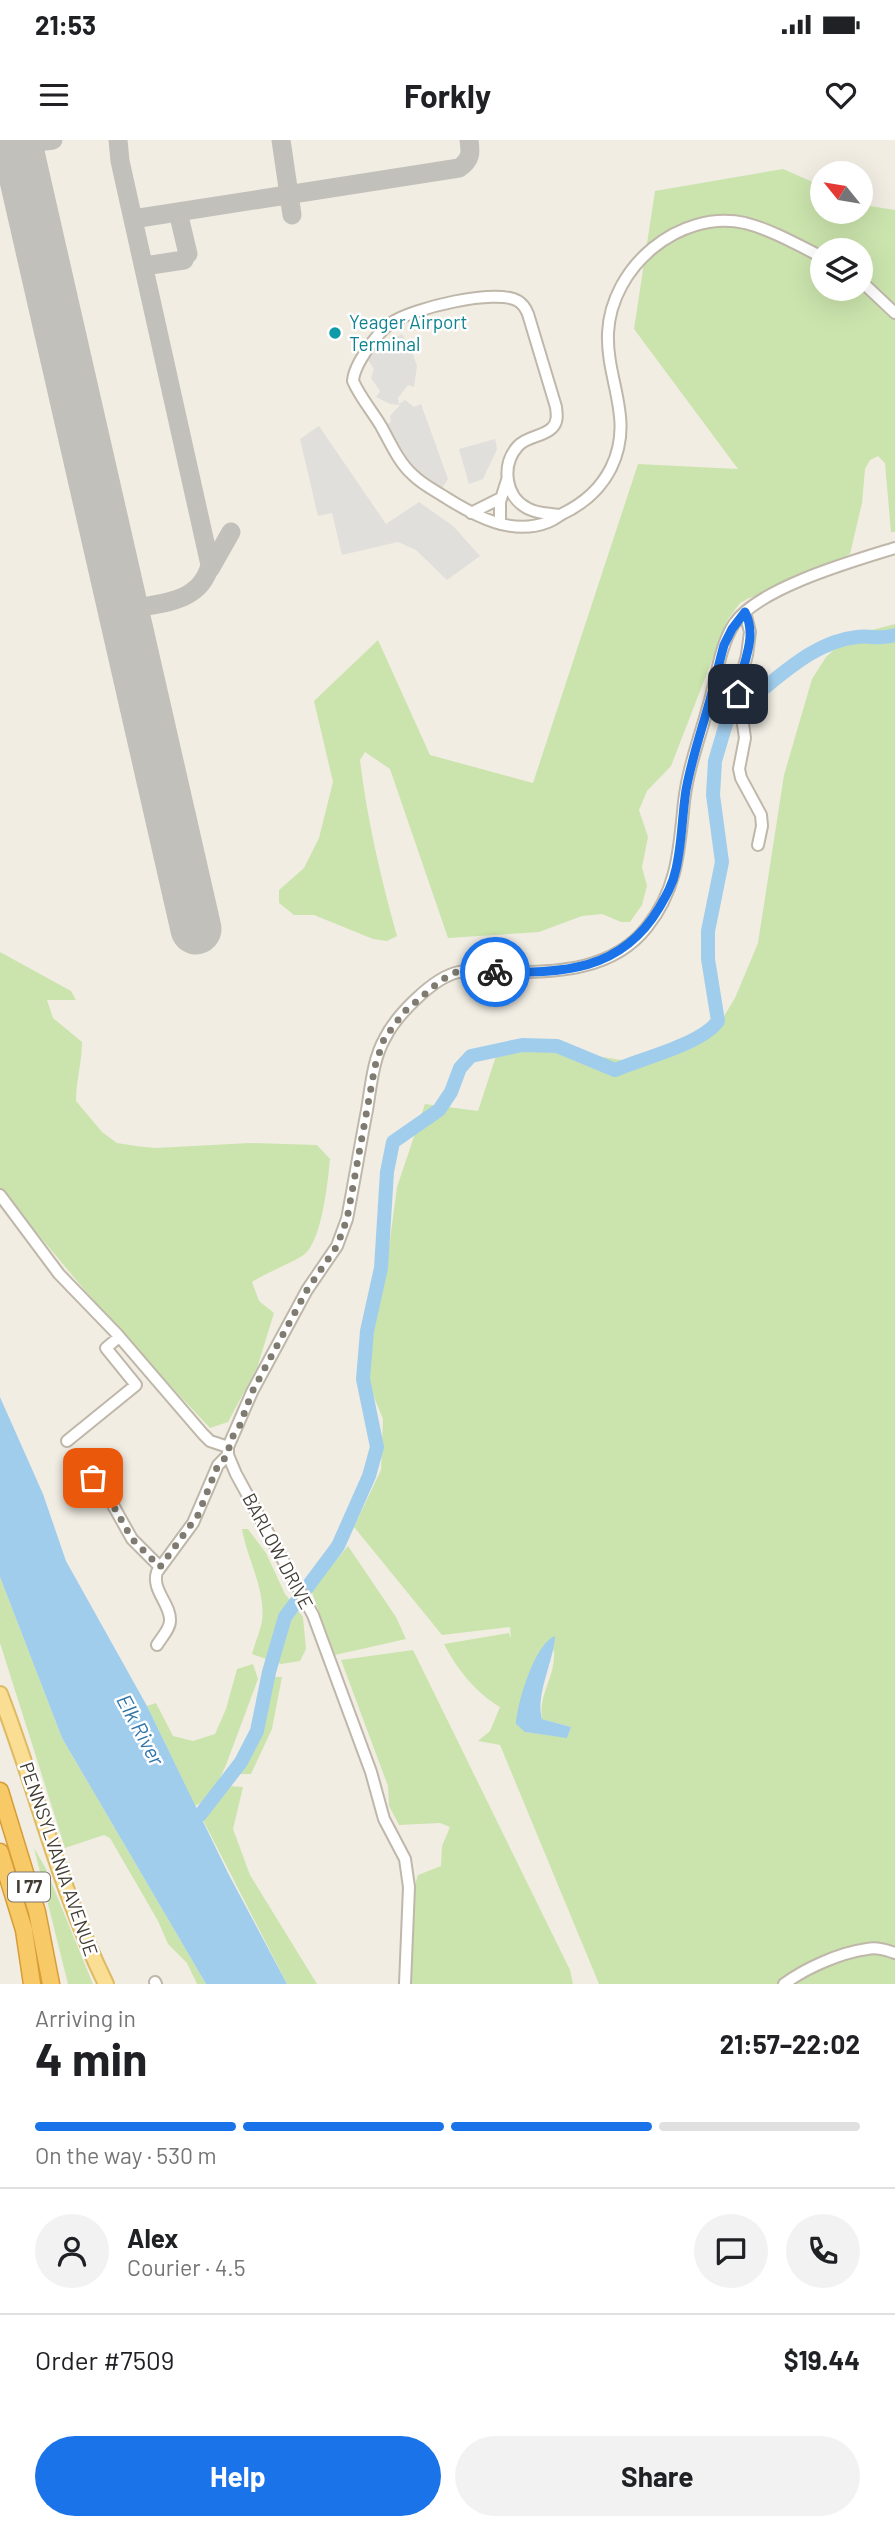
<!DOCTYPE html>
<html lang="en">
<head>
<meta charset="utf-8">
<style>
	:root { --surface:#fff; --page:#f2f2f2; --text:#202124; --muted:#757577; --line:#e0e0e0; --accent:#1a73e8 }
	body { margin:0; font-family:Barlow,sans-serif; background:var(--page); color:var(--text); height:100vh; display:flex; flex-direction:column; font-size:26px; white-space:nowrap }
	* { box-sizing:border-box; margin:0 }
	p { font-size:23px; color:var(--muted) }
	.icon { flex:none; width:38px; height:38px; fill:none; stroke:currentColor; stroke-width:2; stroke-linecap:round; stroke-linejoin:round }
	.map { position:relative; height:1844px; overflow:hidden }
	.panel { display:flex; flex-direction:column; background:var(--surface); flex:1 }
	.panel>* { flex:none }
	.needle { width:46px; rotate:300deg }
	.controls { position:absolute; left:810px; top:21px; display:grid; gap:14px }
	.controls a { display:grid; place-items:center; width:63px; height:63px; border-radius:50%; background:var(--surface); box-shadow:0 7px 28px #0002; font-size:35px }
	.pin { position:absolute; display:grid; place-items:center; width:60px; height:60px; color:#fff; margin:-30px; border-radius:14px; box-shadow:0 4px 10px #0006 }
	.courier { position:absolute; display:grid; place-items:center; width:70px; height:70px; margin:-35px; border:5px solid #1a73e8; border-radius:50%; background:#fff; color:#222; box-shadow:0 2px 9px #0007 }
	.overview em { font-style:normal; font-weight:700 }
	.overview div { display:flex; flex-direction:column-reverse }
	.overview { display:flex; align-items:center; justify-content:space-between; height:119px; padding:0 35px }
	h1 { font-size:46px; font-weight:700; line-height:52px }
	.bar { display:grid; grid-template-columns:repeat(4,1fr); gap:10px 7px; align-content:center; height:84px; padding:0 35px }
	.bar i { height:9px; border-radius:5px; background:var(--line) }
	.bar .active { background:var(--accent) }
	.bar p { grid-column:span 4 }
	.line { display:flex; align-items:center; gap:18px; padding:0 35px; border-top:2px solid var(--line) }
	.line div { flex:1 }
	.round { display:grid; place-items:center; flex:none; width:74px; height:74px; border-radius:37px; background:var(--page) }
	.action { display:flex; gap:14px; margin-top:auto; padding:14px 35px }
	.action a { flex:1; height:80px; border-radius:42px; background:var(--accent); color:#fff; font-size:28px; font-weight:700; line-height:80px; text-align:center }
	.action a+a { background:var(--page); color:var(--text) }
	.status { display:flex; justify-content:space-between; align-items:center; height:49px; padding:0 35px; background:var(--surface); direction:ltr }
	.status svg { height:19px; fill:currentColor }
	header { display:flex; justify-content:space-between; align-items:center; height:91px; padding:0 35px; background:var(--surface); font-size:32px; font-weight:700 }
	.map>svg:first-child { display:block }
</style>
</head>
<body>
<div class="status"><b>21:53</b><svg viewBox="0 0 49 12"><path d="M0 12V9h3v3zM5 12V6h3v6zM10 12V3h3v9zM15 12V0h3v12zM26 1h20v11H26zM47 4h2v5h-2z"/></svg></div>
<header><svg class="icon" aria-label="menu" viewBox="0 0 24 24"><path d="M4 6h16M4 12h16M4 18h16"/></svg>Forkly<svg class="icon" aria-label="heart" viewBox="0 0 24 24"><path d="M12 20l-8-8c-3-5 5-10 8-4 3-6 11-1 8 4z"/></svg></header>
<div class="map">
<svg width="895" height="1844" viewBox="0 0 895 1844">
	<rect width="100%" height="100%" fill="#f1ede3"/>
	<!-- green -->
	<path fill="#cbe4ad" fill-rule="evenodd" d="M 783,29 L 822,46 L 822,72 L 861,72 L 861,62 L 870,66 L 895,70 L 895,392 L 891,392 L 885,323 L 878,316 L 870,320 L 865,329 L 862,363 L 850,414 L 793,445 L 749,458 L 740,463 L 728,479 L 671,626 L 647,651 L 639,670 L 648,697 L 642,727 L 647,746 L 642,765 L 630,782 L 621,782 L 602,774 L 582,776 L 539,792 L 448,798 L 390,629 L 365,612 L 360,620 C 367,679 381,739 397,796 L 387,801 L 373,799 L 314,775 L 294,775 L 279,763 L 279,750 L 304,728 L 319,698 L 333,642 L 314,561 L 378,500 L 430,615 L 533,643 L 638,324 L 738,329 L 634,189 L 655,51 ZM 822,110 L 861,110 L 861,149 L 822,149 Z
		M 895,484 L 895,1844 L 599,1844 L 500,1605 L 478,1601 L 490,1591 L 500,1567 C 477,1554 456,1528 444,1504 L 509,1493 L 511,1499 L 510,1487 L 442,1495 L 354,1387 L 381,1330 L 383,1279 L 369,1245 L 368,1204 L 387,1122 L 397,1047 L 425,964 L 478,971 L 497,913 L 543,902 L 579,913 L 639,923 L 673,911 L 718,886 L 735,858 L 758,803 L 784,635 L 812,539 L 826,517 L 849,496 ZM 544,1505 L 554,1511 C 556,1536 538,1554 542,1579 L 571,1587 L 567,1597 L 525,1592 L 525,1545 Z
		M 0,812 L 71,851 L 76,860 L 47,860 L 53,878 L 82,902 C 82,923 76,940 76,961 L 102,992 L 117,1003 L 136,1006 L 155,1008 L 250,1003 L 317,1005 L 330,1019 C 328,1041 322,1099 305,1114 C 296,1121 264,1134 252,1142 L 259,1161 L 274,1173 L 257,1228 L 228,1282 L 210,1288 L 118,1190 L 11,1062 L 0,1053 Z
		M 242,1389 L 248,1389 L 266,1413 L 285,1454 L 303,1477 L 306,1509 L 300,1521 L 281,1524 L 252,1514 C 255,1503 260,1492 262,1481 C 266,1450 247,1419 242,1389 Z
		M 348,1406 L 396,1477 L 406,1499 L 335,1515 L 311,1450 Z
		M 0,1437 L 62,1598 L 206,1844 L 197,1844 L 187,1823 L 168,1804 L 158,1781 L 110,1698 L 104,1695 L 65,1708 L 0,1503 Z
		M 413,1510 L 570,1830 L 573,1844 L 410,1844 L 414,1748 L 418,1735 L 441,1726 L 442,1706 L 450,1687 L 440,1683 L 399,1685 L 389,1666 L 388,1646 L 341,1520 Z
		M 253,1524 L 258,1539 L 226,1625 L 211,1657 L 195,1666 L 147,1566 L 156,1563 L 173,1596 L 193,1601 L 215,1594 L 226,1569 L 237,1529 Z
		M 270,1537 L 282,1537 L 272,1589 L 251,1634 L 235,1634 L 256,1602 L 265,1574 Z
		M 228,1646 L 243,1647 L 233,1689 L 250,1735 L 317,1844 L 287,1844 L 202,1678 Z
		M 34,1708 L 45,1727 L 93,1844 L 68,1844 Z"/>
	<!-- parking -->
	<path fill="#e1dfdc" d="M 402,194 L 412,212 L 417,226 L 414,247 L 408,245 L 398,258 L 399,264 L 405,260 L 414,267 L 421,264 L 448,339 L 442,348 L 411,325 L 387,284 L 391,282 L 390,276 L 400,265 L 390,264 L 376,257 L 380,251 L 371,238 L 374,229 L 368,220 L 384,203 Z
		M 319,286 L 386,384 L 419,362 L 453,386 L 480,416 L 447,440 L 416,410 L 398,402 L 342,415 L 332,373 L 318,376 L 300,299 Z
		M 495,299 L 497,309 L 483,339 L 469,344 L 459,309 Z"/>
	<!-- water -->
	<path fill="#a1cded" d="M 0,1257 L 43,1354 L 66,1421 L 147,1566 L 228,1733 L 287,1844 L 206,1844 L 62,1598 L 0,1437 Z
		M 555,1496 C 554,1521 535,1555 542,1579 L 571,1587 L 567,1598 L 525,1592 L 516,1584 C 517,1563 535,1503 555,1496 Z"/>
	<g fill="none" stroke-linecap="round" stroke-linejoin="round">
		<!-- river -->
		<path stroke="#a1cded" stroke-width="14" d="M 200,1675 L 241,1622 L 257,1591 L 269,1532 L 285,1477 L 338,1406 L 369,1336 L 377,1307 L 363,1239 L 367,1191 L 381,1128 L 387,1032 L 393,1002 L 439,970 L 451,952 L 460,928 L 471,916 L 522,905 L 557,906 L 615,930 C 643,918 702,904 718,881 L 708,819 L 708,791 L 722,722 L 713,655 L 715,621 L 728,577 C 735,566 748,561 758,553 C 787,530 818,501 857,497 C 870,495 882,500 895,495"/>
		<!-- taxiway -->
		<path stroke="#c2c0bb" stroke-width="19" d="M 118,0 L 120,21 L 210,425 C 200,465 157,463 123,470
			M 281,0 L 292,75
			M 0,7 L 53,0
			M 178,72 L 188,114
			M 133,79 L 459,28 C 471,20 471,13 469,0
			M 144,126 L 184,120
			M 210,429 L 231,392"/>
		<!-- runway -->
		<path stroke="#c2c0bb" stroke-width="51" d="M 16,0 L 196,789"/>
		<defs>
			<path id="minor" d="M 861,141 L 895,173
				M 471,373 L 501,358
				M 559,375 C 548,373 537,374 527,368 C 505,356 501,325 518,306 C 527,296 543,297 552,288 C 558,282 557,275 556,267 L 528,174 C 526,169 523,164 518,161 C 496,148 413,168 391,183 C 378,192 354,224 353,241 C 360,257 372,271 381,286 C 390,302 399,323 413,335 C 423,345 436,351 448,359 C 477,377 513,396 548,382 C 553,380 557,377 562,374 C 583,364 600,350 611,328 C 635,279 606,241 608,193 C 611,127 679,69 745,83 C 772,90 798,105 822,117
				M 500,384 L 500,362 L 507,340
				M 745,472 L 750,492 L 747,515 L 738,549 L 745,598 L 739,629 L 741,638 L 761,675 L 762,686 L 758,705
				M 0,1055 L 59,1134 L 117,1194 L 203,1294 L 210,1301 L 228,1307
				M 67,1301 L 136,1245 L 106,1208 L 119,1197
				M 93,1338 L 109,1358 L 132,1399 L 160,1427
				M 157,1505 C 161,1498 170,1489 170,1481 C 171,1464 151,1450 157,1432 L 193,1383 L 218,1325 L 228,1315
				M 155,1842 L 156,1844
				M 405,1844 L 409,1747 L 405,1719 L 384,1679 L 371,1632 L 313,1475 L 236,1334 L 228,1315 L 228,1307 L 252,1252 L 307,1150 L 337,1106 L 347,1079 C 354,1043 360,1006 367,970 C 371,946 373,919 385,898 C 396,876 433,837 459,832 C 474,829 491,832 506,832 C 556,833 614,830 647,787 C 678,748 679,710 684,662 C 688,627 701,594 710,560 C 717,535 720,506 734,484 C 758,448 853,421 895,408
				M 784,1844 C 806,1828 839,1813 867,1809 C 877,1807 886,1810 895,1813"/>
			<path id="major" d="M 0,1554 C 37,1650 60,1751 106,1844"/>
			<path id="highway" d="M 0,1651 L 37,1772 L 51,1844
				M 0,1712 L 24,1790 L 32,1844"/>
		</defs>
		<!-- minor casing -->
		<use href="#minor" stroke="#bfb7a9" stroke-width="14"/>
		<!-- major casing -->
		<use href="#major" stroke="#deba64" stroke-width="18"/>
		<!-- highway casing -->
		<use href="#highway" stroke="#d79d38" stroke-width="19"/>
		<!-- minor -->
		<use href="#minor" stroke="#fff" stroke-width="10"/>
		<!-- major -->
		<use href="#major" stroke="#fade93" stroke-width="14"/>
		<!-- highway -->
		<use href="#highway" stroke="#f8c967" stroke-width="16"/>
	</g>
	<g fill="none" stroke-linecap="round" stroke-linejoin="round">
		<!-- done -->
		<path stroke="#7f7b71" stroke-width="7" stroke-dasharray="0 12.6" d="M 93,1338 L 109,1358 L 132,1399 L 160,1427 L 198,1375 L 218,1325 L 228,1315 L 230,1301 L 240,1285 L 252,1252 L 307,1150 L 337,1106 L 347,1079 L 375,926 L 384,899 L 404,872 L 440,841 L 456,832 L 495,832"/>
		<!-- route -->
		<path stroke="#1a73e8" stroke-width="9" d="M 495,832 C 562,833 621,832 659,768 C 666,756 673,744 676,729 C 682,703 682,676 686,650 C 691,622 700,595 708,567 C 714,547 718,526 724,505 L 732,489 L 745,472 C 759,499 740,526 738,554"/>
	</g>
	<!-- markers -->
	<circle fill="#0f9aa8" stroke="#fff" stroke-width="2.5" cx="335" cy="193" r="7"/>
	<g text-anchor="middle" stroke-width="5" stroke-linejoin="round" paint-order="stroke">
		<!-- shield labels -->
		<rect fill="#fff" stroke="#7b7771" stroke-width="2" x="8" y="1732.5" width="42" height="29" rx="5"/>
		<g font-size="18" font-weight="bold" fill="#423d34">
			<text x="29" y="1753">I 77</text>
		</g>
		<!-- culture labels -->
		<g font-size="19" fill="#0d838f" stroke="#fff" text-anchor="start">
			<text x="349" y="189">Yeager Airport<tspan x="349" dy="22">Terminal</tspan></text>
		</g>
		<!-- street labels -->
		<g font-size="19" fill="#423d34" stroke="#fff">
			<text transform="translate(278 1411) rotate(62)" y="7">BARLOW DRIVE</text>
			<text transform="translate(59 1719) rotate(71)" y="7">PENNSYLVANIA AVENUE</text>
		</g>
		<!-- water labels -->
		<g font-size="21" font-style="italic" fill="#3276a9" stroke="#fff">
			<text transform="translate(140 1590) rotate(62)" y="7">Elk River</text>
		</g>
	</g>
</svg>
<div class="controls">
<a><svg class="needle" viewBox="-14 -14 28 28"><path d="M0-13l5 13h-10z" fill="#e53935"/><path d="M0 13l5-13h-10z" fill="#757577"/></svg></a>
<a><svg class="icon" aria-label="layers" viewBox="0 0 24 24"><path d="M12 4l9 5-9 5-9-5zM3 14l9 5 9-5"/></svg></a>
</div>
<div class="pin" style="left:93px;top:1338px;background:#ea580c"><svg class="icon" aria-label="bag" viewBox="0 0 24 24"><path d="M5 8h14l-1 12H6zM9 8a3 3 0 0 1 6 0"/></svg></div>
<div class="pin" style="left:738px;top:554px;background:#1f2937"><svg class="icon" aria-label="home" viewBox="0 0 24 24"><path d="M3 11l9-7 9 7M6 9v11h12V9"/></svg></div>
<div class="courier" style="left:495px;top:832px"><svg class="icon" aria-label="bike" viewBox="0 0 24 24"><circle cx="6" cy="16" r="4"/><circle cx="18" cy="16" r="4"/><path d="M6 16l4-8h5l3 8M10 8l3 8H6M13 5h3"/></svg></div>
</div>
<section class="panel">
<div class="overview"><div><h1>4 min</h1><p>Arriving in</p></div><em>21:57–22:02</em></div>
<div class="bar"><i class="active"></i><i class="active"></i><i class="active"></i><i></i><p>On the way · 530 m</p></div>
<div class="line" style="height:126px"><a class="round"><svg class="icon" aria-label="person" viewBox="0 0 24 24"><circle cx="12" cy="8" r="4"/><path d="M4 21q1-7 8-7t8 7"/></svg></a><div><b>Alex</b><p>Courier · 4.5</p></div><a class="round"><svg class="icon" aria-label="chat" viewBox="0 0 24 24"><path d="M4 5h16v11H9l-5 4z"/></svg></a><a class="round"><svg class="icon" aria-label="phone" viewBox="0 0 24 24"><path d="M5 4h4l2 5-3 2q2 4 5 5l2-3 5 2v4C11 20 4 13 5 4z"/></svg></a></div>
<div class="line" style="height:91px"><div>Order #7509</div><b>$19.44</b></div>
<div class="action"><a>Help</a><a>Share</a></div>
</section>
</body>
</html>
